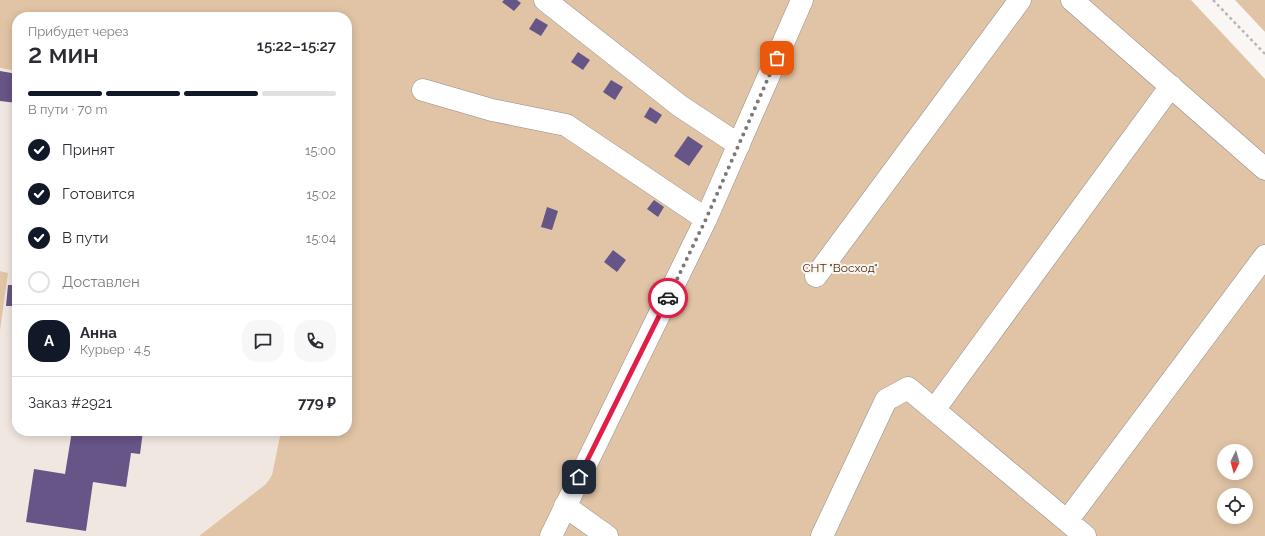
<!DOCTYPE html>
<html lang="ru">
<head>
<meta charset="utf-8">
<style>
	:root { --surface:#fff; --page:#f7f7f7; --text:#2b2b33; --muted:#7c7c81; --line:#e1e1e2; --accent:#111827 }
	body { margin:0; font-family:Raleway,sans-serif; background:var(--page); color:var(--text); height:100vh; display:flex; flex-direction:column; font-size:15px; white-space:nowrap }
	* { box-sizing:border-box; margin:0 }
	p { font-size:13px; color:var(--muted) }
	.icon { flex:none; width:22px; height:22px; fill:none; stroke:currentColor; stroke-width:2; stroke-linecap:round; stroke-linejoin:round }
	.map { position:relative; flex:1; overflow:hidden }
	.panel { position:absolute; left:12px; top:12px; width:340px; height:424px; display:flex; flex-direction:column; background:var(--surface); border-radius:16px; box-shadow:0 2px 10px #0003 }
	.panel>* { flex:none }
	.needle { width:26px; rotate:185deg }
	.controls { position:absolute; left:1217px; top:444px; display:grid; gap:8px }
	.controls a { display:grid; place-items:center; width:36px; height:36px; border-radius:50%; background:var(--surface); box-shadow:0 2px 10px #0003; font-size:20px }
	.pin { position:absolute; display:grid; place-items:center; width:34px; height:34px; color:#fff; margin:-17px; border-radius:8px; box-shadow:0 2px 6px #0006 }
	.courier { position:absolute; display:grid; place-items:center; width:40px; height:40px; margin:-20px; border:3px solid #e11d48; border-radius:50%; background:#fff; color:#222; box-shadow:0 1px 5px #0007 }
	.headline em { font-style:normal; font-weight:600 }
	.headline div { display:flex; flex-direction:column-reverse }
	.headline { display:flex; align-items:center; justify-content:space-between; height:68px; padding:0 16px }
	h1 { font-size:26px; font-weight:600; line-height:30px }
	.bar { display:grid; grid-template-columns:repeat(4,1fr); gap:6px 4px; align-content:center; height:48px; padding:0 16px }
	.bar i { height:5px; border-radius:3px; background:var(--line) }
	.bar .current { background:var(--accent) }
	.bar p { grid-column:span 4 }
	.line { display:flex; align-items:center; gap:10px; padding:0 16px; border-top:1px solid var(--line) }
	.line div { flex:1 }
	.round { display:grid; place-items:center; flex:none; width:42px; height:42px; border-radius:16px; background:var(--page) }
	ol { padding:0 16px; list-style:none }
	li { display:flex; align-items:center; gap:12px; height:44px }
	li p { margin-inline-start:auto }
	li .icon { padding:4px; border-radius:50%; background:var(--accent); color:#fff; stroke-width:4 }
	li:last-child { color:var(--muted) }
	li i { width:22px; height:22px; border:2px solid var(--line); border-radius:50% }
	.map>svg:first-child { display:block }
</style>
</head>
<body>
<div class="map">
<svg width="1265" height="536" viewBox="0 0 1265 536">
	<rect width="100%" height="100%" fill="#f9f6f4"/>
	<!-- built -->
	<path fill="#f0e8e0" d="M 0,68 L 17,71 L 17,431 L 281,431 L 272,475 L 266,484 L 199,536 L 0,536 L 0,331 L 8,273 L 0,271 Z"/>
	<!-- green -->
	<path fill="#e1c4a5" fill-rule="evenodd" d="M 0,0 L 1191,0 L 1265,79 L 1265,536 L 199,536 L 266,484 L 272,475 L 281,431 L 347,431 L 347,17 L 17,17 L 17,71 L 0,68 ZM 1224,451 L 1246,451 L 1246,473 L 1224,473 ZM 1224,495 L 1246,495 L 1246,517 L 1224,517 Z
		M 1235,0 L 1265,0 L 1265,32 Z
		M 0,271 L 8,273 L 0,331 Z"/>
	<!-- building -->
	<path fill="#665587" d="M 504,0 L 517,0 L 521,3 L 514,11 L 502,2 Z
		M 536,18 L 548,25 L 541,36 L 529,29 Z
		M 578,52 L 590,60 L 583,70 L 571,62 Z
		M 0,71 L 17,74 L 17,103 L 0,101 Z
		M 611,80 L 623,87 L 615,100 L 603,92 Z
		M 650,107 L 662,115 L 656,124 L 644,117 Z
		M 688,136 L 703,146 L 689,166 L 674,156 Z
		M 654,200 L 664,207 L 658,217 L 647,209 Z
		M 547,207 L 558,211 L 552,230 L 541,227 Z
		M 613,250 L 626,260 L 617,272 L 604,262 Z
		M 8,285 L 17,285 L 17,306 L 6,306 Z
		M 72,431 L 143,431 L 140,454 L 131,453 L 126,487 L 93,482 L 86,531 L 26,522 L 34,469 L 65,474 Z
		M 145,431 L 166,431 L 165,435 Z"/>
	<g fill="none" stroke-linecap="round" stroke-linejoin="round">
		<defs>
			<path id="minor" d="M 545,0 L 680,106 L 739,145
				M 1072,0 L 1265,169
				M 423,90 L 492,110 L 566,125 L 706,219
				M 816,276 L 1020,0
				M 934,410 L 1171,86
				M 565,506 L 607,536
				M 1067,521 L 1265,256
				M 551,536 L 706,219 L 802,0
				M 822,536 L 886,400 L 908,388 L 1085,536"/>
		</defs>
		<!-- minor casing -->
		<use href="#minor" stroke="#8f8c8a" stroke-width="23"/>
		<!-- path -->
		<path stroke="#b9b6b5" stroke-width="2.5" stroke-dasharray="3 3" stroke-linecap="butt" d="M 1213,0 L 1265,54"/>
		<!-- minor -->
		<use href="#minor" stroke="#fff" stroke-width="22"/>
	</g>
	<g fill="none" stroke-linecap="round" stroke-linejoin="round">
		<!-- done -->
		<path stroke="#7a7977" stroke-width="4" stroke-dasharray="0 7.2" d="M 668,298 L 706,219 L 777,58"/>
		<!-- route -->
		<path stroke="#e11d48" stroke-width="5" d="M 579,477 L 668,298"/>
	</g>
	<g text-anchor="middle" stroke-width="4" stroke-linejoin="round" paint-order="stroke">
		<!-- park labels -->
		<g font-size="12" fill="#4d3008" stroke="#f9f6f4">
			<text x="840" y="272">СНТ "Восход"</text>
		</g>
	</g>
</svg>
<div class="controls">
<a><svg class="needle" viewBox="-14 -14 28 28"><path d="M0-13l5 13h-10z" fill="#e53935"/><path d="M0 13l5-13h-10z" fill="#7c7c81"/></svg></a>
<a><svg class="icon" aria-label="locate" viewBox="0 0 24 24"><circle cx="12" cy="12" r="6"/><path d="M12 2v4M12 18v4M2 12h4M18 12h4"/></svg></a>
</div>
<div class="pin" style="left:777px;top:58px;background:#ea580c"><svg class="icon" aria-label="bag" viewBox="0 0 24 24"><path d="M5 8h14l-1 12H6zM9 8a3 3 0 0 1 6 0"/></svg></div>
<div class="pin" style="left:579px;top:477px;background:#1f2937"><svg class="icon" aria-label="home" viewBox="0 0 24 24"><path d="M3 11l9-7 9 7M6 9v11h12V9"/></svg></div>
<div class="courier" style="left:668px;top:298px"><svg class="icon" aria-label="car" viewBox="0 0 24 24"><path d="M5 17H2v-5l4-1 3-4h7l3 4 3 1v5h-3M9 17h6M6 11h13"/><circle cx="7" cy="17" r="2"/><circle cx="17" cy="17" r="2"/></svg></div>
<section class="panel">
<div class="headline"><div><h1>2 мин</h1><p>Прибудет через</p></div><em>15:22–15:27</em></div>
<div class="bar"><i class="current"></i><i class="current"></i><i class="current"></i><i></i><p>В пути · 70 m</p></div>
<ol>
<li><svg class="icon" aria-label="check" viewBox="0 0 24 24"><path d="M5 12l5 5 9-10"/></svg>Принят<p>15:00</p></li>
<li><svg class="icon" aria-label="check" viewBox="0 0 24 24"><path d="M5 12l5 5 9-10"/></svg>Готовится<p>15:02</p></li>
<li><svg class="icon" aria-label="check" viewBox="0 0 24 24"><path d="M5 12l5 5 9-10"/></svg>В пути<p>15:04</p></li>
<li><i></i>Доставлен</li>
</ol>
<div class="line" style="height:72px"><b class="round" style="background:var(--accent);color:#fff">А</b><div><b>Анна</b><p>Курьер · 4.5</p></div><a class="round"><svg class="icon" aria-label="chat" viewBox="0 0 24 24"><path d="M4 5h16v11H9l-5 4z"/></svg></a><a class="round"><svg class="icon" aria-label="phone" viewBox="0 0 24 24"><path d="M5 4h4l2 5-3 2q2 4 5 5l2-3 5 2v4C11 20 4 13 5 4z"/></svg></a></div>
<div class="line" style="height:52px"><div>Заказ #2921</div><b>779 ₽</b></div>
</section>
</div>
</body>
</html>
